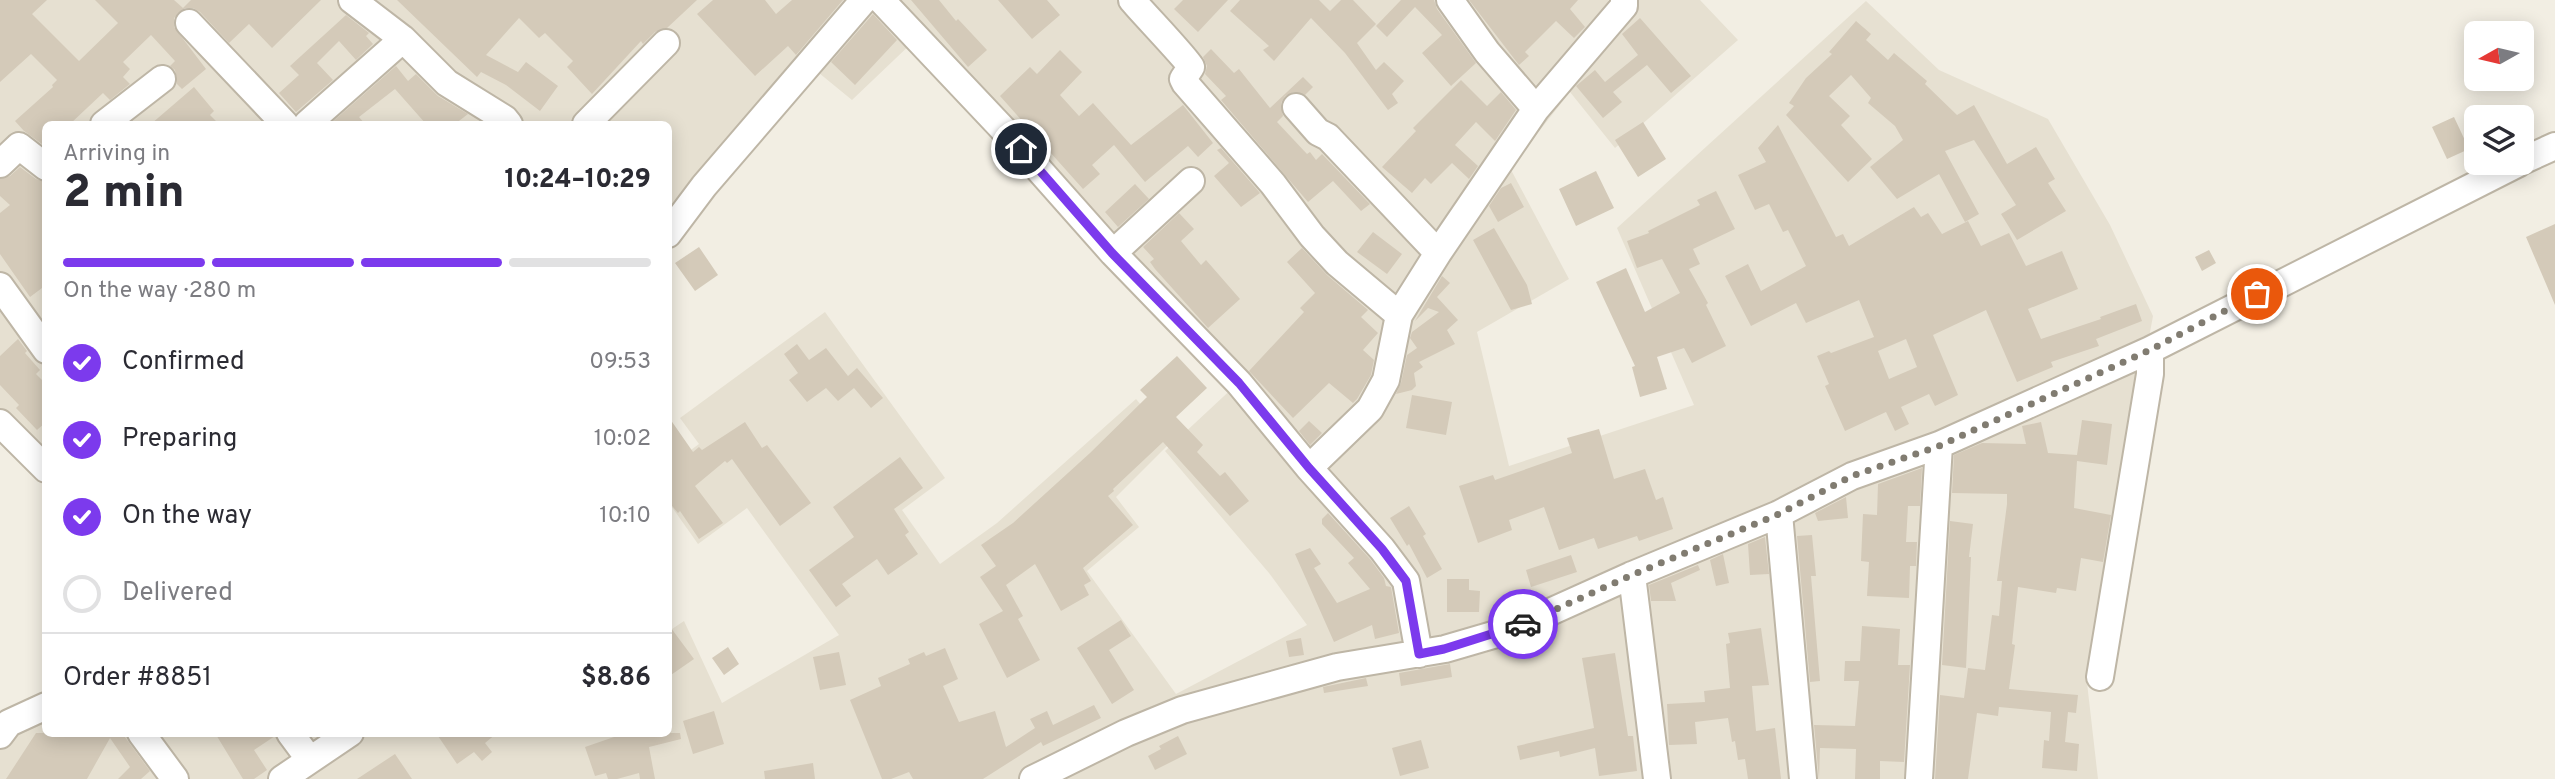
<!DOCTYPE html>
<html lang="en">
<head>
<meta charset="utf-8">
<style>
	:root { --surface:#fff; --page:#f7f7f7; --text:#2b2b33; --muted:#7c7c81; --line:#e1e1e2; --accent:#7c3aed }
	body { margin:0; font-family:Overpass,sans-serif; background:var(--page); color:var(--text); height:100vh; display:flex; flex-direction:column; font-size:26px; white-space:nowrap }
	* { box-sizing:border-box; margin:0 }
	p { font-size:23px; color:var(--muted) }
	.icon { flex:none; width:38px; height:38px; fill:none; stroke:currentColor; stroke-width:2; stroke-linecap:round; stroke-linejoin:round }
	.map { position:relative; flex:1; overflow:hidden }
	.drawer { position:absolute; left:42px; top:121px; width:630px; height:616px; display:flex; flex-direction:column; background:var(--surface); border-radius:10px; box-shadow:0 4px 18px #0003 }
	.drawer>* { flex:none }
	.needle { width:46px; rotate:262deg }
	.tools { position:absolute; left:2464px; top:21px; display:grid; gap:14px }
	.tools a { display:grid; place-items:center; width:70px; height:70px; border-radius:10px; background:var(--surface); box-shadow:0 4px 18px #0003; font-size:35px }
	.pin { position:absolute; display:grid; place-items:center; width:60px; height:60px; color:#fff; margin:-30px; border:4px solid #fff; border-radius:50%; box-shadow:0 2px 7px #0007 }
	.courier { position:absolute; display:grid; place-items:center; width:70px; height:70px; margin:-35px; border:5px solid #7c3aed; border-radius:50%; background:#fff; color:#222; box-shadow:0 2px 9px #0007 }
	.headline em { font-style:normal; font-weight:800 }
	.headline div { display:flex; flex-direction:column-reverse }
	.headline { display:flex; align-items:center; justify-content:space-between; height:119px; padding:0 21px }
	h1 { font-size:46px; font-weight:800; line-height:52px }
	.bar { display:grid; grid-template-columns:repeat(4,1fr); gap:10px 7px; align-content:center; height:84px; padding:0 21px }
	.bar i { height:9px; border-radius:5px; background:var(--line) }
	.bar .on { background:var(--accent) }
	.bar p { grid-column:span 4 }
	.line { display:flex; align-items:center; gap:18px; padding:0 21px; border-top:2px solid var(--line) }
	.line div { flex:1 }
	ol { padding:0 21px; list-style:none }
	li { display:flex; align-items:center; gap:21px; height:77px }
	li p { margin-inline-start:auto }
	li .icon { padding:7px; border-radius:50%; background:var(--accent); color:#fff; stroke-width:4 }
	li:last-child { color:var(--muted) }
	li i { width:38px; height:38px; border:4px solid var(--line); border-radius:50% }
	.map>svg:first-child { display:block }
</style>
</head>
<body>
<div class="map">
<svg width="2555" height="779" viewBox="0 0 2555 779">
	<rect width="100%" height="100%" fill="#f2eee3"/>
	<!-- residential -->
	<path fill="#e6e0d1" d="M 0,0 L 1700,0 L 1738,40 L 1615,148 L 1570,92 L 1510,168 L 1569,279 L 1477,332 L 1509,466 L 1694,405 L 1617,228 L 1866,1 L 1939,70 L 2048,119 L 2110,225 L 2153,316 L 2086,674 L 2098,779 L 0,779 L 0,735 L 45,706 L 46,733 L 668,733 L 669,631 L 684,621 L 722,703 L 839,635 L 747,508 L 698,544 L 669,503 L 669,466 L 699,444 L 680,418 L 825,312 L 945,478 L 902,510 L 940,564 L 997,523 L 1136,399 L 1172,441 L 1116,497 L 1139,527 L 1087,571 L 1176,694 L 1307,625 L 1269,573 L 1165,451 L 1238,383 L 916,39 L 852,100 L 808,64 L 669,234 L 668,124 L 46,124 L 45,469 L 0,423 Z"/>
	<!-- building -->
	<path fill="#d4cab9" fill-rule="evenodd" d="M 0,0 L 47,0 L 32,14 L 79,61 L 118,23 L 95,0 L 174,0 L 183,8 L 191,0 L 321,0 L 272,48 L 249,24 L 229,43 L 200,12 L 193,8 L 185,8 L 174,18 L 174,27 L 206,69 L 182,89 L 177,84 L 175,70 L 170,66 L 175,61 L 151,35 L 123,62 L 130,69 L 123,77 L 130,84 L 110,100 L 103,93 L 70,124 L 46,124 L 46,147 L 24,131 L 15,121 L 53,87 L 52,85 L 57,80 L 31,54 L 0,82 Z
		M 397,0 L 697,0 L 667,28 L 655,32 L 643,44 L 641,41 L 592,94 L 567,67 L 573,61 L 545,33 L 539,38 L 519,18 L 486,55 L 518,72 L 526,62 L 558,86 L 540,111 L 506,85 L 481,72 L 477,77 Z
		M 713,0 L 765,0 L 776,14 L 792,0 L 843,0 L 796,55 L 788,46 L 755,76 L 697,14 Z
		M 911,0 L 939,0 L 956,21 L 958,19 L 987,50 L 968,67 Z
		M 998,0 L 1047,0 L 1060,15 L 1032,39 Z
		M 1183,0 L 1228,0 L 1198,32 L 1174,9 Z
		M 1240,0 L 1319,0 L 1330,11 L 1341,0 L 1353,0 L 1376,24 L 1357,43 L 1376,70 L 1384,62 L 1404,81 L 1392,94 L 1398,103 L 1388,110 L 1345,53 L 1311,18 L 1274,61 L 1263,50 L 1269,46 L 1230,11 Z
		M 1401,0 L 1434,0 L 1437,9 L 1476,63 L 1451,86 L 1422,53 L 1442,35 L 1415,7 L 1387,37 L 1376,26 Z
		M 1469,0 L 1578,0 L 1570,9 L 1585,27 L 1574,38 L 1556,21 L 1525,52 L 1529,56 L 1519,65 Z
		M 873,14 L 897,40 L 855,85 L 831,62 Z
		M 346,15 L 369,33 L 366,36 L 373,44 L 356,60 L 339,41 L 317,63 L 333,80 L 296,112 L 279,93 L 299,75 L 290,66 Z
		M 1640,18 L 1691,76 L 1671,93 L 1647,65 L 1613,92 L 1622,102 L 1603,118 L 1576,86 L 1595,70 L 1605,82 L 1638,55 L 1622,34 Z
		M 1856,21 L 1871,34 L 1866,40 L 1888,60 L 1894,53 L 1927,81 L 1925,84 L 1957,115 L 1974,105 L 2007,164 L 2036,147 L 2055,179 L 2048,183 L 2066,211 L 2017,240 L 2001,214 L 2016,205 L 1974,140 L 1945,151 L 1979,214 L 1965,222 L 1939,174 L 1897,199 L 1870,167 L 1903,140 L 1895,126 L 1868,103 L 1871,98 L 1851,75 L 1829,96 L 1850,116 L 1841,125 L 1872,159 L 1848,182 L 1786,115 L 1794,106 L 1789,103 L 1806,78 L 1832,54 L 1829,52 Z
		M 1211,49 L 1234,73 L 1239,69 L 1270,108 L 1303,77 L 1313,87 L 1305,95 L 1294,92 L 1285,96 L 1281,103 L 1283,116 L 1277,122 L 1307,154 L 1310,152 L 1316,160 L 1322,154 L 1370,204 L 1361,211 L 1333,181 L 1308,202 L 1221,100 L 1226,96 L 1205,74 L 1207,66 L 1203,57 Z
		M 1060,50 L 1082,72 L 1060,95 L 1079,116 L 1093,103 L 1131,145 L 1183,105 L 1213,143 L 1198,157 L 1188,146 L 1145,182 L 1114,145 L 1092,165 L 1100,174 L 1083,189 L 1000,96 L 1030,67 L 1037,74 Z
		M 396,66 L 408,81 L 416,74 L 438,96 L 468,114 L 455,124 L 426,124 L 395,89 L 359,117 L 365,124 L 330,124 Z
		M 1461,80 L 1487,106 L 1501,92 L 1516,110 L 1495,141 L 1476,122 L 1455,145 L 1478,166 L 1469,179 L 1452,163 L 1431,184 L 1425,178 L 1412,193 L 1382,167 L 1416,131 L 1413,128 Z
		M 194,87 L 214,111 L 210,115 L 219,124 L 151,124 Z
		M 2454,117 L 2469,149 L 2447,159 L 2432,127 Z
		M 1643,122 L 1666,159 L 1638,177 L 1615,140 Z
		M 1778,125 L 1836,237 L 1843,234 L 1849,246 L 1914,207 L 1921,217 L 1928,213 L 1942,234 L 1968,221 L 1981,246 L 2009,233 L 2026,266 L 2062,251 L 2078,289 L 2028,309 L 2041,339 L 2101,319 L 2100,317 L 2136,304 L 2142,321 L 2096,339 L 2099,346 L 2051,362 L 2053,367 L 2017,382 L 1986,310 L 1933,335 L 1958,395 L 1935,406 L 1929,394 L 1901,407 L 1909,424 L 1895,431 L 1886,412 L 1845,431 L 1825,386 L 1829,384 L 1817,356 L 1829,351 L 1831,353 L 1874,337 L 1859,300 L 1806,323 L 1796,303 L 1751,326 L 1725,276 L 1748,264 L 1761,291 L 1806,266 L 1788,230 L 1783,232 L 1769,204 L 1755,210 L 1738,175 L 1766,162 L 1758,148 ZM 1906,339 L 1917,367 L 1889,379 L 1878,351 Z
		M 1221,148 L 1260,193 L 1241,207 L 1214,176 L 1229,163 L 1217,150 Z
		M 20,167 L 36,179 L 46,182 L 46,285 L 30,297 L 0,254 L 0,213 L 10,205 L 0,196 L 0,179 L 10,176 Z
		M 1596,171 L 1614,208 L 1576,226 L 1559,189 Z
		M 1511,183 L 1524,207 L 1498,222 L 1489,206 L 1501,188 Z
		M 1135,184 L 1149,199 L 1118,227 L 1105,212 Z
		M 1716,191 L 1735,229 L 1693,249 L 1700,264 L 1689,269 L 1708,303 L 1706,305 L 1726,346 L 1692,363 L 1684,348 L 1657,357 L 1667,389 L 1640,397 L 1632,367 L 1635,366 L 1596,282 L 1626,268 L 1645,312 L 1680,293 L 1662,259 L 1637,268 L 1627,241 L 1649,233 L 1648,231 L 1700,205 L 1697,200 Z
		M 1179,213 L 1194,229 L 1181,241 L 1201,265 L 1206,260 L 1240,299 L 1208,328 L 1155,269 L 1150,262 L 1154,259 L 1143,247 Z
		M 2555,224 L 2555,305 L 2526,237 Z
		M 1494,228 L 1527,285 L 1532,304 L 1511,310 L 1473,240 Z
		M 1373,232 L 1402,254 L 1387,274 L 1357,252 Z
		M 699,247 L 718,275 L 695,291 L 675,263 Z
		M 1302,248 L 1327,275 L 1368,310 L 1361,317 L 1378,333 L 1363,350 L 1374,360 L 1371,375 L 1357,399 L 1353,403 L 1329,383 L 1293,418 L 1249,371 L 1304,312 L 1300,308 L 1315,293 L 1287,262 Z
		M 2209,250 L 2216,263 L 2202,271 L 2195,257 Z
		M 1442,276 L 1450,283 L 1437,297 L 1458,320 L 1447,330 L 1455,344 L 1419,362 L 1423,367 L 1414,373 L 1416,386 L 1412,390 L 1396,394 L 1401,383 L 1407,355 L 1417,348 L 1410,338 L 1412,332 L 1439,312 L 1428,308 L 1415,321 Z
		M 18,339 L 27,351 L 25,353 L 40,370 L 36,374 L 46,384 L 46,422 L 37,430 L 16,408 L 19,405 L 0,385 L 0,356 Z
		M 797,344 L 809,360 L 826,348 L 848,376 L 857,368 L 883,398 L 871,408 L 854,388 L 838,401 L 826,388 L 807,402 L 789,380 L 798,373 L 784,354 Z
		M 1177,356 L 1207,388 L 1176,417 L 1203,445 L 1197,452 L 1220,476 L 1225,472 L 1249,501 L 1230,516 L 1163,442 L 1113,489 L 1114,491 L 1108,496 L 1133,525 L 1083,568 L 1091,581 L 1084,585 L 1089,595 L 1061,611 L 1035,564 L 1006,585 L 1023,616 L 1018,619 L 1040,660 L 1007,678 L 979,624 L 1003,611 L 980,577 L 996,566 L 981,545 L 1013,523 L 1090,453 L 1147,397 L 1140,390 Z
		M 1412,395 L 1452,402 L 1446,435 L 1406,428 Z
		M 668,416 L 693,452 L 699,447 L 702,450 L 745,422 L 762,448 L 767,445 L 811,503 L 780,526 L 732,459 L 727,463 L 725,461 L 695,486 L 723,523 L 699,539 L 680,511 L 678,513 L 668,501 Z
		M 2082,420 L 2112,424 L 2107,465 L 2077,461 L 2074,508 L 2111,515 L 2103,562 L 2081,558 L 2076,591 L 2057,588 L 2056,593 L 2018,587 L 2012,644 L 2015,645 L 2009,689 L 2078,695 L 2076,713 L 2068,712 L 2065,742 L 2079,744 L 2077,771 L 2042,768 L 2044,740 L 2049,741 L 2051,712 L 1999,707 L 1998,716 L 1977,713 L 1968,779 L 1935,779 L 1940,695 L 1964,698 L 1968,668 L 1985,670 L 1992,615 L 1999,616 L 2002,581 L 1997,581 L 2007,504 L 2007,494 L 1952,493 L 1954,455 L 1982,443 L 2026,444 L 2022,426 L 2041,422 L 2048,453 L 2077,455 Z
		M 1309,421 L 1322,433 L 1310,445 L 1299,431 Z
		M 1599,429 L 1614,479 L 1645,469 L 1656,500 L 1663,497 L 1673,529 L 1639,541 L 1637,536 L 1598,549 L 1594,538 L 1559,550 L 1544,507 L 1509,520 L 1512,530 L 1478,543 L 1459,486 L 1493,475 L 1495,480 L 1572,453 L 1567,438 Z
		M 900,457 L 923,488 L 894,509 L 909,532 L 905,535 L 918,554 L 888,575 L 877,559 L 842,584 L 851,596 L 836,607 L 809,570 L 854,537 L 833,507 Z
		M 1922,468 L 1920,506 L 1908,506 L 1906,542 L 1917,542 L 1916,566 L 1910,566 L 1909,598 L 1867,596 L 1869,562 L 1861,561 L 1863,514 L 1877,515 L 1878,484 Z
		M 1846,497 L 1848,518 L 1818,521 L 1815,513 Z
		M 1409,506 L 1426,534 L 1423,536 L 1442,569 L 1427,578 L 1409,544 L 1407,546 L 1390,518 Z
		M 1328,513 L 1370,559 L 1384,578 L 1386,586 L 1391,587 L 1399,633 L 1375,639 L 1372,625 L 1334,642 L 1295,554 L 1310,548 L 1321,564 L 1314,568 L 1337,603 L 1370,589 L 1348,563 L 1354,558 L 1322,524 L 1322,519 Z
		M 1950,521 L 1973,524 L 1969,557 L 1971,557 L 1966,668 L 1942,665 Z
		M 1812,535 L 1816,576 L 1811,576 L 1820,681 L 1810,682 L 1797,536 Z
		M 1765,537 L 1769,574 L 1750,575 L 1748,544 Z
		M 1723,554 L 1729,583 L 1716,586 L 1710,560 Z
		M 1571,555 L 1577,572 L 1531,587 L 1526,570 Z
		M 1698,565 L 1700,570 L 1671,583 L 1676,601 L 1651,601 L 1649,585 Z
		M 1447,579 L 1469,579 L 1469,590 L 1480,591 L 1479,612 L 1447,612 Z
		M 1121,620 L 1131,636 L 1109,650 L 1134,690 L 1112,704 L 1077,648 Z
		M 668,624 L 694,659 L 668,677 Z
		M 1862,626 L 1900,629 L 1898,665 L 1910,665 L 1904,762 L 1880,761 L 1880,779 L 1855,779 L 1856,749 L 1820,748 L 1819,779 L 1814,725 L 1855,726 L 1859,681 L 1844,681 L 1845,661 L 1860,661 Z
		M 1761,628 L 1769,685 L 1752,686 L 1756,731 L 1775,728 L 1781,779 L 1748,779 L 1745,759 L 1738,760 L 1735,741 L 1732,742 L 1728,718 L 1695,722 L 1697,744 L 1669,745 L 1667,704 L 1705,702 L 1704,691 L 1730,688 L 1726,644 L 1730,643 L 1728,633 Z
		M 1301,638 L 1304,655 L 1289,657 L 1286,641 Z
		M 728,647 L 739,664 L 724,675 L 712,658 Z
		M 945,648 L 958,679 L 943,686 L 959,722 L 995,711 L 1006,747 L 1035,728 L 1030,719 L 1047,711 L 1053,725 L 1094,705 L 1101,718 L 1043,746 L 1041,742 L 983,779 L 913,779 L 909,772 L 891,779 L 882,779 L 850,700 L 881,686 L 878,678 L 910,664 L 908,659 L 924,652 L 926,656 Z
		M 839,652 L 846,685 L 820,690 L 813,657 Z
		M 1615,653 L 1628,736 L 1633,736 L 1637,771 L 1599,776 L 1595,748 L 1560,757 L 1559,751 L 1520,760 L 1517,746 L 1594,728 L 1582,658 Z
		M 1450,664 L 1452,677 L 1401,686 L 1399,673 Z
		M 1366,678 L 1368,686 L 1324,693 L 1323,687 Z
		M 714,711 L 724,744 L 693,754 L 683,721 Z
		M 36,733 L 122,733 L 150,771 L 141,779 L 118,779 L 130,767 L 110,738 L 87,779 L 6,779 Z
		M 215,733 L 274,733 L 275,736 L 254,750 L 267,770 L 254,779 L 243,779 Z
		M 436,733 L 497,733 L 485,743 L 492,752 L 482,761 L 474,752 L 457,764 Z
		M 611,733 L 680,733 L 681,739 L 649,747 L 655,779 L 640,779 L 639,773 L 617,779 L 608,779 L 606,773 L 595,776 L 585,747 L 614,737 Z
		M 1178,736 L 1187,754 L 1155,770 L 1148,756 L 1161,749 L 1159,746 Z
		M 1421,740 L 1429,768 L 1400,776 L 1392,748 Z
		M 395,754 L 412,779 L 357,779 Z
		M 813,763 L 815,779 L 765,779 L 764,771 Z"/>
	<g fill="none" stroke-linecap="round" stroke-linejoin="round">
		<defs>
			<path id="minor" d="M 352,0 L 403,39 L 447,83 L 505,119 L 509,124
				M 881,0 L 1002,128 L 1113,253 L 1239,383 L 1309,468 L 1382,549 L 1406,581 L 1419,654
				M 1132,0 C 1141,11 1188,60 1191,67 L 1183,79 L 1185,83 L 1273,184 L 1312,236 L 1337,263 L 1399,315
				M 1450,0 L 1487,52 L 1536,109
				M 189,23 L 285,124
				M 1296,107 L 1318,132 L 1328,137 L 1438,253
				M 104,124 L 162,79
				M 307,124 L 403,39
				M 586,124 L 666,43
				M 2522,161 L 2555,146
				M 0,164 L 19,146 L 46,167
				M 668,234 L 704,186 L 864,0
				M 1113,253 L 1191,181
				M 0,286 L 46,350
				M 0,423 L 46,469
				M 1309,468 L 1370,409 L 1386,380 L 1399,315 L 1438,253 L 1536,109 L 1624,6 L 1624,0
				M 1779,514 L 1803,779
				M 1632,575 L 1657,779
				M 2100,677 L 2150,374 L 2150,350
				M 141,733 L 175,779
				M 290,733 L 310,760
				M 0,735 L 9,723 L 46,706
				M 282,779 L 350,733
				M 1033,779 L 1126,733 L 1182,710 L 1337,667 L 1445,649 L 1510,630 L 1632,575 L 1779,514 L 1852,476 L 1939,445 L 2150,350 L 2519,163
				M 1919,779 L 1939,445"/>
		</defs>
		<!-- minor casing -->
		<use href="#minor" stroke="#beb6a6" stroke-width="30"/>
		<!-- minor -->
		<use href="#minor" stroke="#fff" stroke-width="26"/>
	</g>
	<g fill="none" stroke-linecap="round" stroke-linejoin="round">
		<!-- done -->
		<path stroke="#817c71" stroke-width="7" stroke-dasharray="0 12.6" d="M 1523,624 L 1632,575 L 1779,514 L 1852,476 L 1939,446 L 2150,350 L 2257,294"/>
		<!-- route -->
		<path stroke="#7c3aed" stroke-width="9" d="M 1021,149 L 1112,253 L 1239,383 L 1309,468 L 1382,549 L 1406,581 L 1419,654 L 1444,649 L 1523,624"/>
	</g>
</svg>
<div class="tools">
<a><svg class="needle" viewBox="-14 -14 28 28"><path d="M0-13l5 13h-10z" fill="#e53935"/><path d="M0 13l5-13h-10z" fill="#7c7c81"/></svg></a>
<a><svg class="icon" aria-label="layers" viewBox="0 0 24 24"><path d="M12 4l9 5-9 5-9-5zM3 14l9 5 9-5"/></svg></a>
</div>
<div class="pin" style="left:2257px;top:294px;background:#ea580c"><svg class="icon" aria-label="bag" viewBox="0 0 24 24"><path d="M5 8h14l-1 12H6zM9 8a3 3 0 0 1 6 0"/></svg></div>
<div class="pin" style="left:1021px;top:149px;background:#1f2937"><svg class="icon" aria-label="home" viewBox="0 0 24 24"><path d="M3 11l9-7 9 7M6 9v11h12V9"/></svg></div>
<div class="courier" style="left:1523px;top:624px"><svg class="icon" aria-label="car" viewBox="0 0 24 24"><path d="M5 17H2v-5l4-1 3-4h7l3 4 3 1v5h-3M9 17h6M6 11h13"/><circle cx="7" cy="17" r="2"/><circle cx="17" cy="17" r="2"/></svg></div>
<section class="drawer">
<div class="headline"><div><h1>2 min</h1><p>Arriving in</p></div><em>10:24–10:29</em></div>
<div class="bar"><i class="on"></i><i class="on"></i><i class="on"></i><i></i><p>On the way · 280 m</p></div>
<ol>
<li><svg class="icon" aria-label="check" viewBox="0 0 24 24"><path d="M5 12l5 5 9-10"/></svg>Confirmed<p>09:53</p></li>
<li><svg class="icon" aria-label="check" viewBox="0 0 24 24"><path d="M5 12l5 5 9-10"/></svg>Preparing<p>10:02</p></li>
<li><svg class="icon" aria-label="check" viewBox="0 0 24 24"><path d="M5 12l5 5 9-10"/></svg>On the way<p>10:10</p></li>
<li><i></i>Delivered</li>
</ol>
<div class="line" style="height:91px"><div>Order #8851</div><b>$8.86</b></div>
</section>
</div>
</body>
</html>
